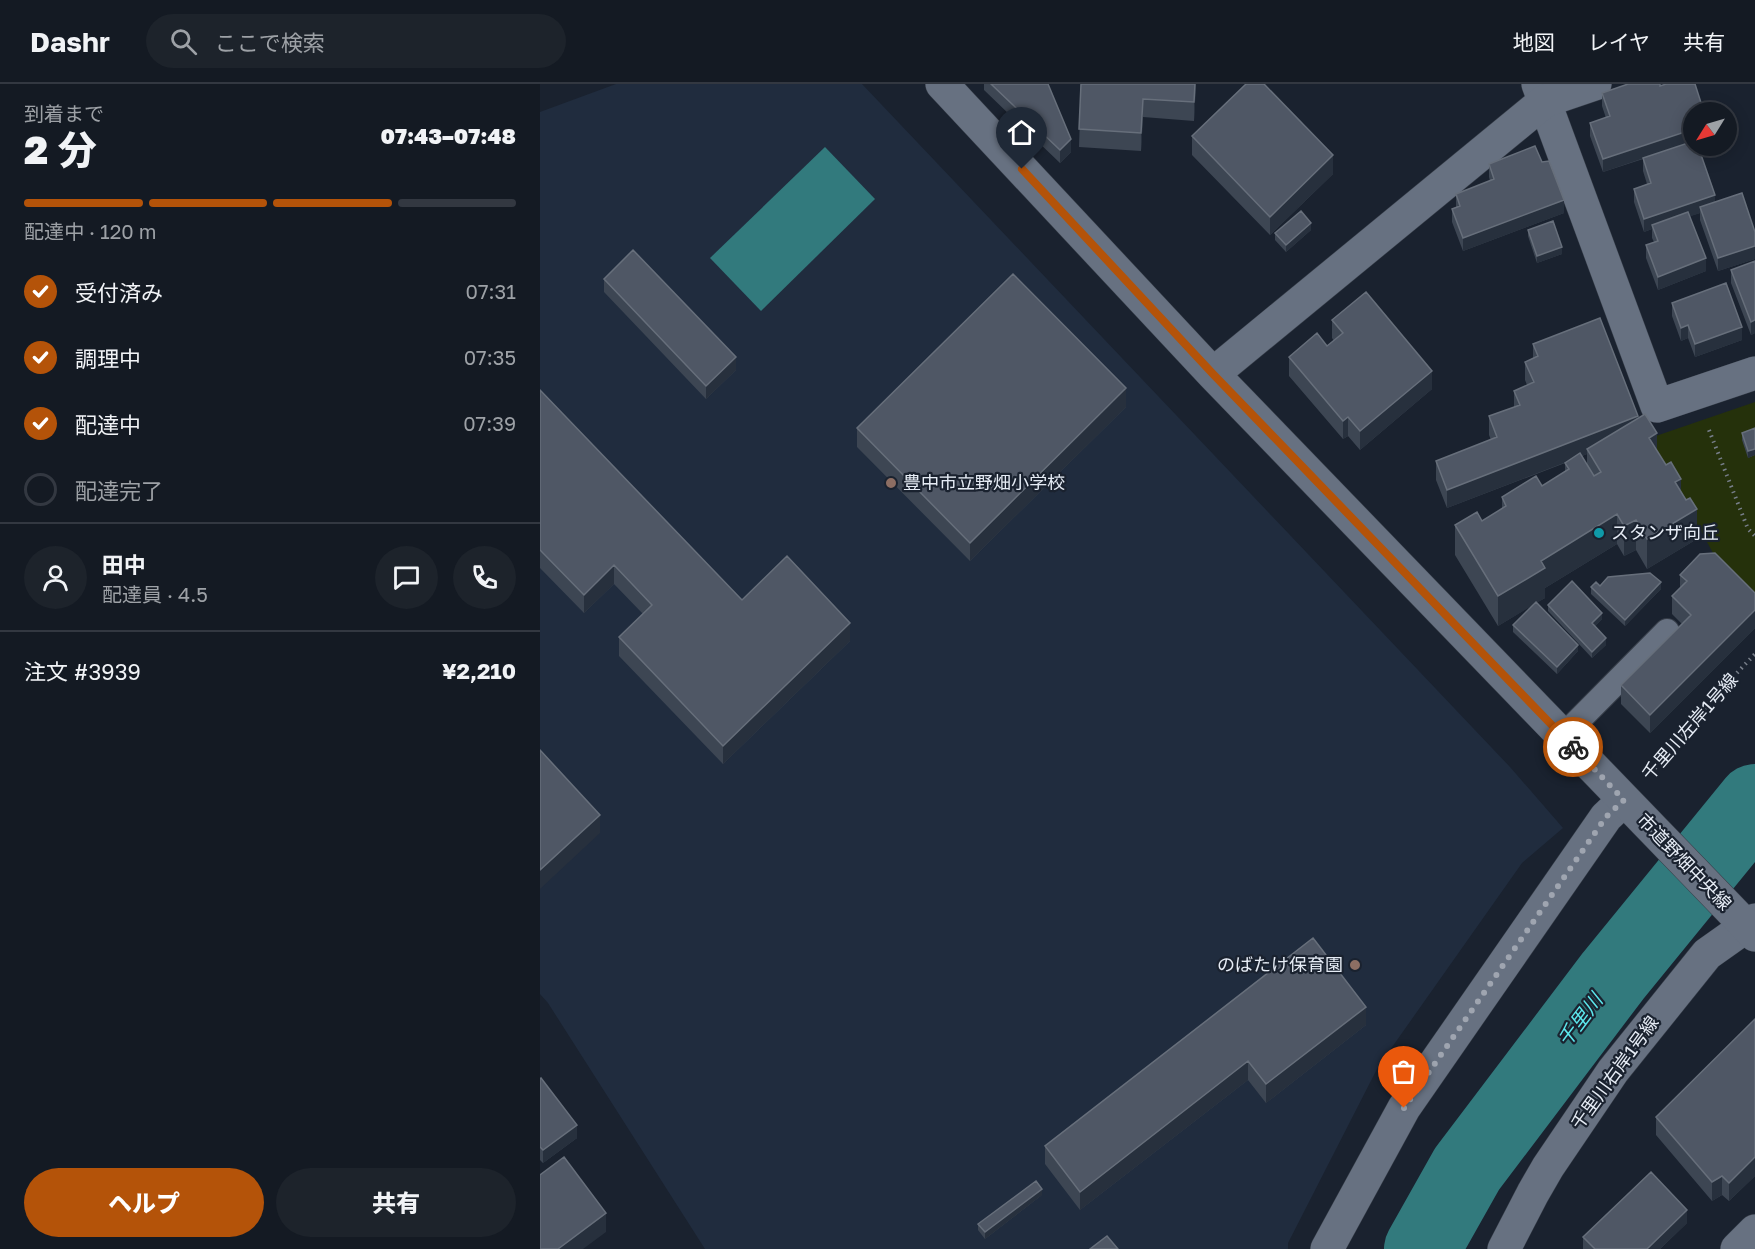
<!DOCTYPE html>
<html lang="ja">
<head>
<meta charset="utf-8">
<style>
	:root { --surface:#141a23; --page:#1d232b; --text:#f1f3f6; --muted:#9da1a6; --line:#333841; --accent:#b45309 }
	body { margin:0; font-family:"Golos Text","Noto Sans JP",sans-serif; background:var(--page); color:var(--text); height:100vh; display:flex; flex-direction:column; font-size:22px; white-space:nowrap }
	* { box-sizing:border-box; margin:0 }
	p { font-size:20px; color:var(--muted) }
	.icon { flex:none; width:33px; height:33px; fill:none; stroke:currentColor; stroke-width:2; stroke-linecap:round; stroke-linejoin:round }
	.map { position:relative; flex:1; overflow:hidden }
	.panel { display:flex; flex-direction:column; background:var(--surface); width:540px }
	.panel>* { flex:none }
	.needle { width:39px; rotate:233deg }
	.tools { position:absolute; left:1143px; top:18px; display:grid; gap:12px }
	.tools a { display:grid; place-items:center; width:54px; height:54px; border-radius:50%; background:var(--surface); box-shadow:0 3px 15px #0003,0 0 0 2px var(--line); font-size:30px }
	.pin { position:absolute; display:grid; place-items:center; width:51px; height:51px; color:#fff; margin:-62px -26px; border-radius:50% 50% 50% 0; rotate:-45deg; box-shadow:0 0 6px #0007 }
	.pin .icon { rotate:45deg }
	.courier { position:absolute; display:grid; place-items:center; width:60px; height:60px; margin:-30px; border:4px solid #b45309; border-radius:50%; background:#fff; color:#222; box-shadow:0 2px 8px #0007 }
	.overview em { font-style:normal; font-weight:800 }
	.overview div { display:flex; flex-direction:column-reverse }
	.overview { display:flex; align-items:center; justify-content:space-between; height:102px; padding:0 24px }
	h1 { font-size:39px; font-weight:800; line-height:45px }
	.bar { display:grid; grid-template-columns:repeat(4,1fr); gap:9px 6px; align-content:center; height:72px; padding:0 24px }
	.bar i { height:8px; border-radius:4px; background:var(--line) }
	.bar .current { background:var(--accent) }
	.bar p { grid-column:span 4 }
	.line { display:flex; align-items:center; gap:15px; padding:0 24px; border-top:2px solid var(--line) }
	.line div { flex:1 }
	.round { display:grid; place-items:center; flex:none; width:63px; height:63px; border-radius:32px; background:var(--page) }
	ol { padding:0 24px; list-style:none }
	li { display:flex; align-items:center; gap:18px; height:66px }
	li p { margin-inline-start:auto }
	li .icon { padding:6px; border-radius:50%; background:var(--accent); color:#fff; stroke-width:4 }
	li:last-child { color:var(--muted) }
	li i { width:33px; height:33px; border:3px solid var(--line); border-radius:50% }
	.cta { display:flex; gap:12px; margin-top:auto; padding:12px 24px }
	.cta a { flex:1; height:69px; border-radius:36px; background:var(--accent); color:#fff; font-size:24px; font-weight:800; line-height:69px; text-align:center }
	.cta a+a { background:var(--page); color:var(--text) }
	header { display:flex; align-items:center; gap:36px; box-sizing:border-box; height:84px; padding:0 30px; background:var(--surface); border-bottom:2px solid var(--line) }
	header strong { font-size:28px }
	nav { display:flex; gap:33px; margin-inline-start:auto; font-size:21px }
	.search { width:420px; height:54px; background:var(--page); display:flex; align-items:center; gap:15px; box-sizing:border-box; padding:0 21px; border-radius:33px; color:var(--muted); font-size:22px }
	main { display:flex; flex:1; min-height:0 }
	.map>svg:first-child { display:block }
</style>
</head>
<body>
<header>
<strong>Dashr</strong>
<div class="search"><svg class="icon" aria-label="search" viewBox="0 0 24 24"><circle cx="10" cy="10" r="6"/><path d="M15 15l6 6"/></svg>ここで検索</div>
<nav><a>地図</a><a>レイヤ</a><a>共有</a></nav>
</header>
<main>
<section class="panel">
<div class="overview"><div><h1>2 分</h1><p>到着まで</p></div><em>07:43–07:48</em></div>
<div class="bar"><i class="current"></i><i class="current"></i><i class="current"></i><i></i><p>配達中 · 120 m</p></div>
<ol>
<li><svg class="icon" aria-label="check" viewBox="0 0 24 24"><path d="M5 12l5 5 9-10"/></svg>受付済み<p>07:31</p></li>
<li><svg class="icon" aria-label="check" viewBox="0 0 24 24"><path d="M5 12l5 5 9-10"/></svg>調理中<p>07:35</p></li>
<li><svg class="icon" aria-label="check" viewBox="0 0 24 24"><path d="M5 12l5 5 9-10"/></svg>配達中<p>07:39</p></li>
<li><i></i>配達完了</li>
</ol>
<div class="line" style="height:108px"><a class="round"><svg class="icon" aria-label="person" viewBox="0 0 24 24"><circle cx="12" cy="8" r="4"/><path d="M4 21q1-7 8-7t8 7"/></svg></a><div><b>田中</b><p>配達員 · 4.5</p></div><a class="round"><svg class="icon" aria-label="chat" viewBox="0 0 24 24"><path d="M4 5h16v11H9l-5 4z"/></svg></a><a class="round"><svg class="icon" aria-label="phone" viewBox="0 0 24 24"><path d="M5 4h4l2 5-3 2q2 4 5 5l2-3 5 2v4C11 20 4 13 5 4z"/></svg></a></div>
<div class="line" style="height:78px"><div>注文 #3939</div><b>¥2,210</b></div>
<div class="cta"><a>ヘルプ</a><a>共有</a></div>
</section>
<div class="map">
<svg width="1215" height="1165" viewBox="0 0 1215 1165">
	<rect width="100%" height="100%" fill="#1a222f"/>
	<!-- built -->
	<path fill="#202c3e" d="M 76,0 L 322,0 L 970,683 L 1023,744 L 982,779 L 838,983 L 748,1159 L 748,1165 L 165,1165 L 8,919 L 0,910 L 0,28 Z"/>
	<!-- green -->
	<path fill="#25310b" d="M 1215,318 L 1215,523 L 1173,469 L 1110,354 Z"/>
	<!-- water -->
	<path fill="#327a7d" d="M 285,63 L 335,115 L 221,227 L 170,174 Z"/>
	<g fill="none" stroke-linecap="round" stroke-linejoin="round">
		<!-- river -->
		<path stroke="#327a7d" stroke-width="76" d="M 882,1165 L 927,1085 L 1073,892 L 1215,718"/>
		<defs>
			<path id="service" d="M 1023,652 L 1127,547"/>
			<path id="minor" d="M 998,0 L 1117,322 L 1215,289
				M 787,1165 L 864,1024 L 1066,733 L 1084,716
				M 964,1165 L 993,1109 L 1008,1083 L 1073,987 L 1167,870 L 1215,836"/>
			<path id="tertiary" d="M 402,0 L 673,290 L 1215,851
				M 673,290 L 1005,17 L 1055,0
				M 1197,1165 L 1215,1147"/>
		</defs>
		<!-- service casing -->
		<use href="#service" stroke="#363d48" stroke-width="26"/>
		<!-- minor casing -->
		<use href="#minor" stroke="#363d48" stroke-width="34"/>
		<!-- tertiary casing -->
		<use href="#tertiary" stroke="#363d48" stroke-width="34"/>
		<!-- path -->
		<path stroke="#777e89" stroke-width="4" stroke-dasharray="1.5 4.5" stroke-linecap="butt" d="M 1169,346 L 1208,445 L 1215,452
			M 1111,689 L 1175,612 L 1215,570"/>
		<!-- service -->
		<use href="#service" stroke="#677181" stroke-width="24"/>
		<!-- minor -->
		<use href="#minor" stroke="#677181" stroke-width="33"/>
		<!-- tertiary -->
		<use href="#tertiary" stroke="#677181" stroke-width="33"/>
	</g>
	<!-- wall -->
	<path fill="#3d4653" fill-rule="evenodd" d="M 444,0 L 508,0 L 531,68 L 520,79 L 444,6 Z
		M 541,0 L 656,0 L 654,37 L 603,33 L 601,67 L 539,63 Z
		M 1062,9 L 1154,62 L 1175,118 L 1215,148 L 1215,175 L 1178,187 L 1160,136 L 1160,129 L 1150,132 L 1166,187 L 1118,206 L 1106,174 L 1106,161 L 1114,158 L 1112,154 L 1112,145 L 1104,148 L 1094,118 L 1094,105 L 1107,100 L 1103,87 L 1103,75 L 1063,88 L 1050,52 L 1050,39 L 1066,34 L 1062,22 Z
		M 652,52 L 793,90 L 730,151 L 652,71 Z
		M 949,80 L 1024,129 L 923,167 L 912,138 L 912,125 L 916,123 L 916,110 L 950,97 L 949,93 Z
		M 771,146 L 746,168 L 735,156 L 735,149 Z
		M 988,146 L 1022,170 L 997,179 L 988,152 Z
		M 1215,177 L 1215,249 L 1211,251 L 1191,199 L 1191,186 Z
		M 64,195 L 196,286 L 166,315 L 64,208 Z
		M 1132,219 L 1202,256 L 1155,273 L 1148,254 L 1141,257 L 1132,232 Z
		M 792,236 L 892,305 L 820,366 L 808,352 L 803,355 L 749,292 L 749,273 L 787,262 L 794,257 L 792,254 Z
		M 993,260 L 1098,334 L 1141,408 L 1157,455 L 1107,485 L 1096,466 L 1084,472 L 1077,460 L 1005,504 L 1005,514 L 996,519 L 1038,567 L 1017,590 L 973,548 L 973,541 L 994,520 L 958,542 L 915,471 L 915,441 L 942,437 L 962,425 L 962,413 L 1002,402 L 1025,388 L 1025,379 L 907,424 L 896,396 L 896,377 L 951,356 L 949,351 L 949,332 L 974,323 L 974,307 L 987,301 L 985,296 L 985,278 L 993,274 ZM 1047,370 L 1047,381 L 1042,372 Z
		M 0,306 L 202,516 L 310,557 L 183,680 L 79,572 L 79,553 L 103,530 L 74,500 L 44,529 L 0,484 Z
		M 586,323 L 430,477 L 317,363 L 317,344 Z
		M 1215,344 L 1215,371 L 1208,374 L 1202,356 L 1202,349 Z
		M 1140,491 L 1215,509 L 1215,544 L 1110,649 L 1081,620 L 1081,601 L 1142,540 L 1132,530 L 1132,512 L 1140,504 Z
		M 1060,502 L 1121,505 L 1085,542 L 1051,510 L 1051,503 Z
		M 1008,521 L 1062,535 L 1055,542 L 1066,561 L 1052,574 L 1008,527 Z
		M 773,854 L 826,941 L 726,1019 L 708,996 L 540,1126 L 505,1080 L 505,1062 Z
		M 1215,935 L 1215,1092 L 1189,1117 L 1182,1111 L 1172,1117 L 1116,1051 L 1116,1033 Z
		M 0,995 L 37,1054 L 3,1079 L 0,1076 Z
		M 502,1111 L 445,1155 L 438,1146 L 438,1140 Z
		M 1147,1139 L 1120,1165 L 1043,1165 L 1043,1153 Z"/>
	<!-- shaded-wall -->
	<path fill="#27303d" d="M 655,0 L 656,0 L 654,37 L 654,18 Z
		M 603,15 L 603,33 L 601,67 L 601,49 Z
		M 1154,45 L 1154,57 L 1063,88 L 1063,75 Z
		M 531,55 L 531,68 L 520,79 L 520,66 Z
		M 793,71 L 793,90 L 730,151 L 730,133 Z
		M 1175,111 L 1175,123 L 1160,123 L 1160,129 L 1113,145 L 1112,141 L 1112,145 L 1104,148 L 1104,135 Z
		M 1024,116 L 1024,129 L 923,167 L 923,154 Z
		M 771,139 L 771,146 L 746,168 L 746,161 Z
		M 1215,162 L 1215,175 L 1178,187 L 1178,174 Z
		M 1022,163 L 1022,170 L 997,179 L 997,172 Z
		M 1166,174 L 1166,187 L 1118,206 L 1118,193 Z
		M 1215,236 L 1215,249 L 1211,251 L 1211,238 Z
		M 1148,241 L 1148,254 L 1141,257 L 1141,244 Z
		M 1202,243 L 1202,256 L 1155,273 L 1155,260 Z
		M 196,273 L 196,286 L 166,315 L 166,302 Z
		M 892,287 L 892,305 L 820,366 L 820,347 Z
		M 586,304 L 586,323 L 430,477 L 430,459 Z
		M 1098,332 L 1098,350 L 1047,365 L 1047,370 L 907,424 L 907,406 Z
		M 808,333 L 808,352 L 803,355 L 803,337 Z
		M 1117,349 L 1117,379 L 1109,354 Z
		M 1215,365 L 1215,371 L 1208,374 L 1208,367 Z
		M 1141,395 L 1141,424 L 1135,398 Z
		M 1157,425 L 1157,455 L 1107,485 L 1107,455 Z
		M 1077,430 L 1077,460 L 1005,504 L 1005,514 L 958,542 L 958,512 L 1001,477 Z
		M 1096,436 L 1096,466 L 1084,472 L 1084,442 Z
		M 74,481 L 74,500 L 44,529 L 44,511 Z
		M 1121,498 L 1121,505 L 1085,542 L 1085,536 Z
		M 1215,526 L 1215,544 L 1110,649 L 1110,631 Z
		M 1062,529 L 1062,535 L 1052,545 L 1052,539 Z
		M 310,539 L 310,557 L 183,680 L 183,662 Z
		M 1066,554 L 1066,561 L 1052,574 L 1052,568 Z
		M 1038,561 L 1038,567 L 1017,590 L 1017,583 Z
		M 60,731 L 60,749 L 0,805 L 0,786 Z
		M 826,923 L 826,941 L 726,1019 L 726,1000 Z
		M 708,977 L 708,996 L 540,1126 L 540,1108 Z
		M 37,1041 L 37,1054 L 3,1079 L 3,1066 Z
		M 1215,1073 L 1215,1092 L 1189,1117 L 1189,1099 Z
		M 1182,1092 L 1182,1111 L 1172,1117 L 1172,1098 Z
		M 502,1105 L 502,1111 L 445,1155 L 445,1148 Z
		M 1147,1126 L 1147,1139 L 1120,1165 L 1107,1165 Z
		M 66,1129 L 66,1148 L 43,1165 L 18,1165 Z"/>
	<!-- building -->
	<path fill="#4f5765" stroke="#676f7b" stroke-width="1.5" d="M 451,0 L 508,0 L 531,55 L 520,66 Z
		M 541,0 L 655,0 L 654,18 L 603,15 L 601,49 L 539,45 Z
		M 706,0 L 724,0 L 793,71 L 730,133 L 652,52 Z
		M 1088,0 L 1120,0 L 1120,2 L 1126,0 L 1155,0 L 1164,28 L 1154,28 L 1154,45 L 1063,75 L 1050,39 L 1070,32 L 1062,9 Z
		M 1154,57 L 1154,62 L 1158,62 L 1175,111 L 1104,135 L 1094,105 L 1111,99 L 1103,74 Z
		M 995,62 L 1002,78 L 1009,77 L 1024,116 L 923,154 L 912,125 L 920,122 L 916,110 L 954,95 L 949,80 Z
		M 1202,109 L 1215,148 L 1215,162 L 1178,174 L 1160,123 Z
		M 761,127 L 771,139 L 746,161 L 735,149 Z
		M 1148,128 L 1166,174 L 1118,193 L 1106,161 L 1118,157 L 1112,141 Z
		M 1013,137 L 1022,163 L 997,172 L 988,146 Z
		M 93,166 L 196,273 L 166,302 L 64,195 Z
		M 1215,177 L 1215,236 L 1211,238 L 1191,186 Z
		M 473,190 L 586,304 L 430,459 L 317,344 Z
		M 1186,199 L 1202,243 L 1155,260 L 1148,241 L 1141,244 L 1132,219 Z
		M 826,208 L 892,287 L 820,347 L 808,333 L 803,337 L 749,273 L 777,249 L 787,262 L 803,249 L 792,236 Z
		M 1060,234 L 1098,332 L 907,406 L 896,377 L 957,353 L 949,332 L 980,321 L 974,307 L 994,298 L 985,278 L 998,272 L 993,260 Z
		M 0,306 L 202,516 L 247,472 L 310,539 L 183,662 L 79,553 L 112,521 L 74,481 L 44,511 L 0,466 Z
		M 1105,330 L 1117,349 L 1109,354 L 1126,381 L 1131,378 L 1141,395 L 1135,398 L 1146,416 L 1150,414 L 1157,425 L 1107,455 L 1096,436 L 1084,442 L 1077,430 L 1001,477 L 1005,484 L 958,512 L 915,441 L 937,428 L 942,437 L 966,422 L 962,413 L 996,392 L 1002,402 L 1029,385 L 1025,379 L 1040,369 L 1054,392 L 1061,388 L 1047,365 Z
		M 1215,344 L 1215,365 L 1208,367 L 1202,349 Z
		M 1175,469 L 1215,509 L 1215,526 L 1110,631 L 1081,601 L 1151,531 L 1132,512 L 1147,497 L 1140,491 L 1160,470 Z
		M 1110,489 L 1121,498 L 1085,536 L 1051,503 L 1056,498 L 1060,502 L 1068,493 Z
		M 1032,497 L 1062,529 L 1052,539 L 1066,554 L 1052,568 L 1008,521 Z
		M 996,518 L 1038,561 L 1017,583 L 973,541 Z
		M 0,666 L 60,731 L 0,786 Z
		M 773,854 L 826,923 L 726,1000 L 708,977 L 540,1108 L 505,1062 Z
		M 1215,935 L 1215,1073 L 1189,1099 L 1182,1092 L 1172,1098 L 1116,1033 Z
		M 1,994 L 37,1041 L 3,1066 L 0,1063 L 0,995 Z
		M 24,1073 L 66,1129 L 18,1165 L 0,1165 L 0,1091 Z
		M 1111,1088 L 1147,1126 L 1107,1165 L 1055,1165 L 1043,1153 Z
		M 496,1097 L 502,1105 L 445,1148 L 438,1140 Z
		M 567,1152 L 578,1165 L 550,1165 Z"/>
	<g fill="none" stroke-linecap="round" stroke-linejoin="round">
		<!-- done -->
		<path stroke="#9fa5b0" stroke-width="6" stroke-dasharray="0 10.8" d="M 864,1024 L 1066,733 L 1084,716 L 1033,663"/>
		<!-- route -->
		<path stroke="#b45309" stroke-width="8" d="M 482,85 L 673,290 L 1033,663"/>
	</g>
	<!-- markers -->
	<g fill="#8d6e63" stroke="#1a222f" stroke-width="2">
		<circle cx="351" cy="399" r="6"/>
		<circle cx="815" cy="881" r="6"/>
	</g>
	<circle fill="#0f9aa8" stroke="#1a222f" stroke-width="2" cx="1059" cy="449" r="6"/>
	<g text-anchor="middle" stroke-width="4.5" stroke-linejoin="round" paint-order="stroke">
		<!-- poi labels -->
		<g font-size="18" fill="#e6ecf5" stroke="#1a222f" text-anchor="start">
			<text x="363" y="405">豊中市立野畑小学校</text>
			<text x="1071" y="455">スタンザ向丘</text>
			<text x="803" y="887" text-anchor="end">のばたけ保育園</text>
		</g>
		<!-- street labels -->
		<g font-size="18" fill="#e6ecf5" stroke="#1a222f">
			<text transform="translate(1150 643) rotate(-49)" y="6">千里川左岸1号線</text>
			<text transform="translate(1144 778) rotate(46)" y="6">市道野畑中央線</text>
			<text transform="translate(1075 989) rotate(-54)" y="6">千里川右岸1号線</text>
		</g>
		<!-- water labels -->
		<g font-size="20" font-style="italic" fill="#5ce7ed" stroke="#1a222f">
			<text transform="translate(1040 936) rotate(-53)" y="7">千里川</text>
		</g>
	</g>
</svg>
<div class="tools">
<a><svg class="needle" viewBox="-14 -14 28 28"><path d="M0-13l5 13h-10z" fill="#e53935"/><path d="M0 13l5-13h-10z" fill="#9da1a6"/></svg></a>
</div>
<div class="pin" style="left:864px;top:1024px;background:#ea580c"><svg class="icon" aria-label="bag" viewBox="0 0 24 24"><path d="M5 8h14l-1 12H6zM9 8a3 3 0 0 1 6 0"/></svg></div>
<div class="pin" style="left:482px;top:85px;background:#1f2937"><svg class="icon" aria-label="home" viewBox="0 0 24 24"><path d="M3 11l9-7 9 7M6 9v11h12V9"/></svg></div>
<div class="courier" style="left:1033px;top:663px"><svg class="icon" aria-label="bike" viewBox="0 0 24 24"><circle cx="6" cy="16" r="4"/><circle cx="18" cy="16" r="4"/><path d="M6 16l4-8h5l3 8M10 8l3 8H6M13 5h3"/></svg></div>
</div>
</main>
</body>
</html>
